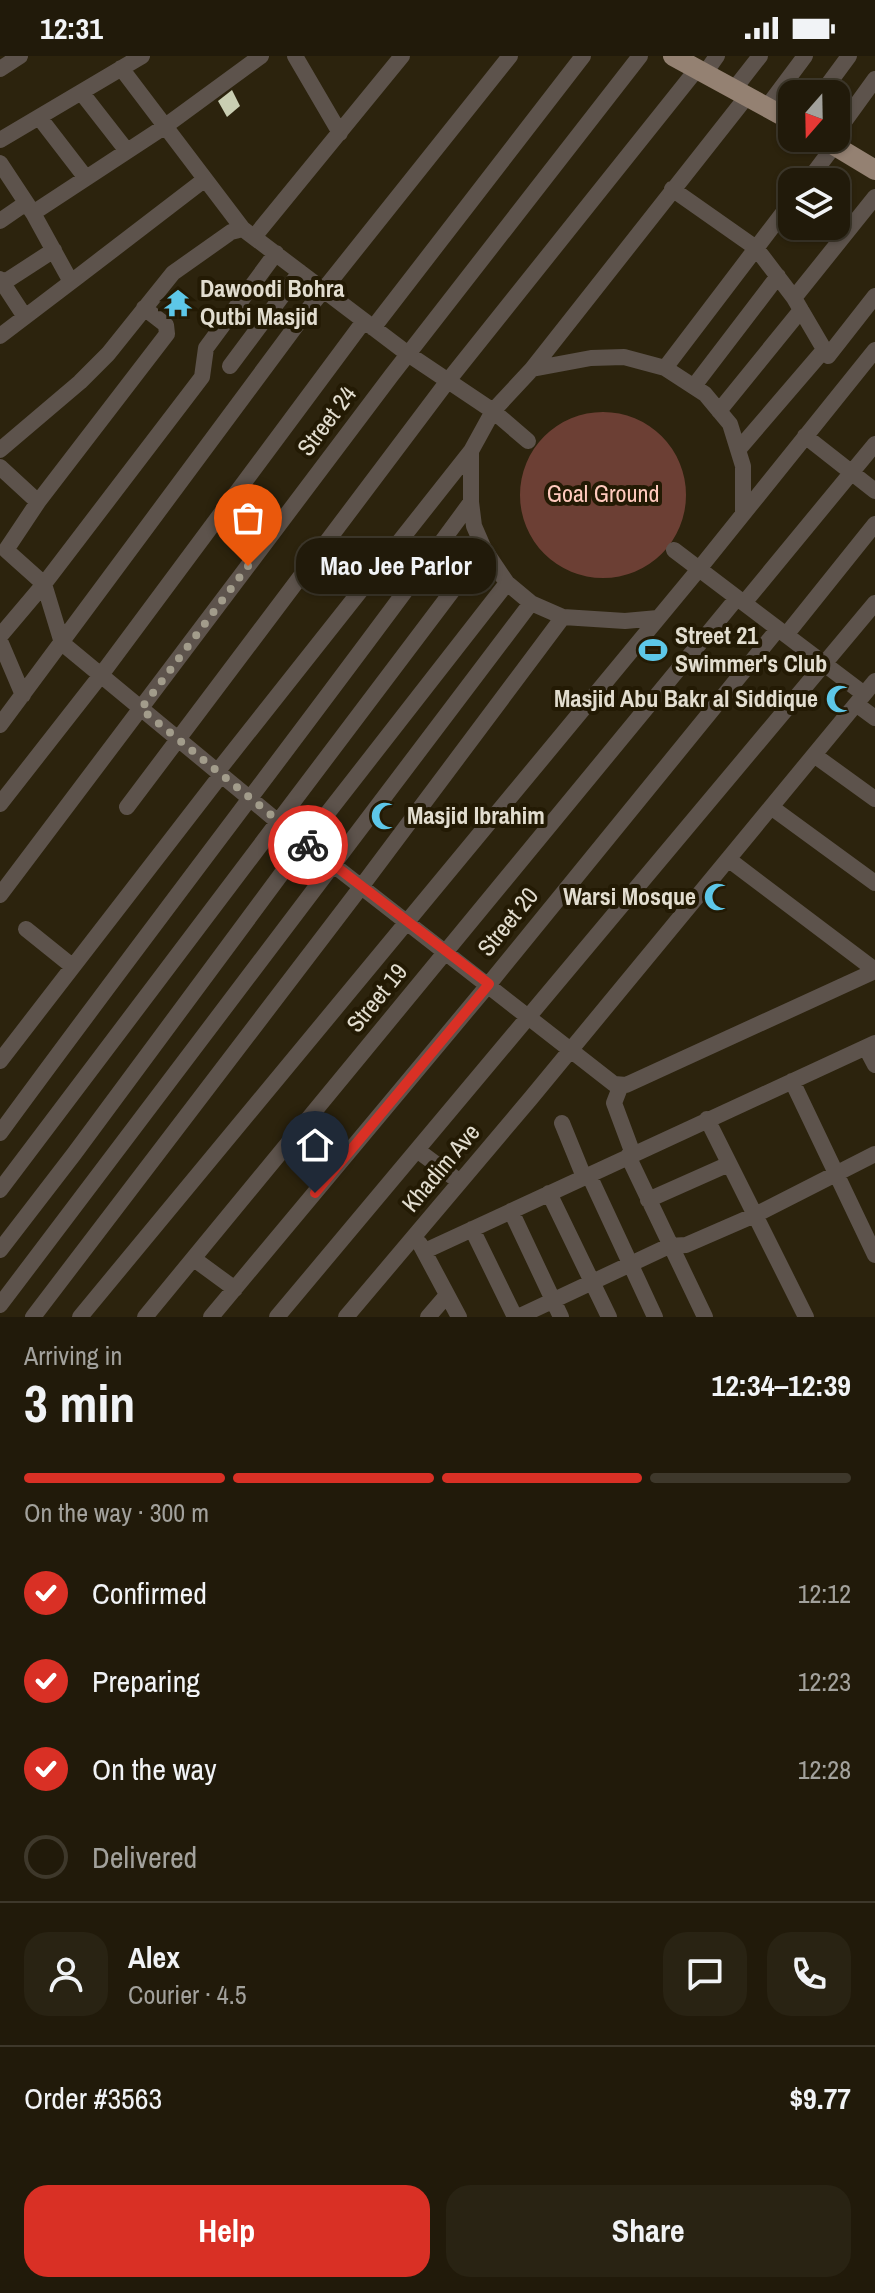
<!DOCTYPE html>
<html lang="en">
<head>
<meta charset="utf-8">
<style>
	:root { --surface:#211a0a; --page:#292313; --text:#f1f3f6; --muted:#a2a19c; --line:#3e382b; --accent:#d93025 }
	body { margin:0; font-family:"Archivo Narrow",sans-serif; background:var(--page); color:var(--text); height:100vh; display:flex; flex-direction:column; font-size:30px; white-space:nowrap }
	* { box-sizing:border-box; margin:0 }
	p { font-size:26px; color:var(--muted) }
	.icon { flex:none; width:44px; height:44px; fill:none; stroke:currentColor; stroke-width:2; stroke-linecap:round; stroke-linejoin:round }
	.map { position:relative; height:1261px; overflow:hidden }
	.sheet { display:flex; flex-direction:column; background:var(--surface); flex:1 }
	.sheet>* { flex:none }
	.needle { width:52px; rotate:200deg }
	.tools { position:absolute; left:778px; top:24px; display:grid; gap:16px }
	.tools a { display:grid; place-items:center; width:72px; height:72px; border-radius:16px; background:var(--surface); box-shadow:0 2px 6px #0004,0 0 0 2px var(--line); font-size:40px }
	.pin { position:absolute; display:grid; place-items:center; width:68px; height:68px; color:#fff; margin:-82px -34px; border-radius:50% 50% 50% 0; rotate:-45deg; box-shadow:0 0 8px #0007 }
	.pin .icon { rotate:45deg }
	.courier { position:absolute; display:grid; place-items:center; width:80px; height:80px; margin:-40px; border:6px solid #d93025; border-radius:50%; background:#fff; color:#222; box-shadow:0 2px 10px #0007 }
	.bubble { position:absolute; height:56px; border-radius:24px; background:var(--surface); box-shadow:0 2px 6px #0004,0 0 0 2px var(--line); font-size:26px; font-weight:700; line-height:56px; text-align:center }
	.head em { font-style:normal; font-weight:700 }
	.head div { display:flex; flex-direction:column-reverse }
	.head { display:flex; align-items:center; justify-content:space-between; height:136px; padding:0 24px }
	h1 { font-size:52px; font-weight:700; line-height:60px }
	.bar { display:grid; grid-template-columns:repeat(4,1fr); gap:12px 8px; align-content:center; height:96px; padding:0 24px }
	.bar i { height:10px; border-radius:6px; background:var(--line) }
	.bar .selected { background:var(--accent) }
	.bar p { grid-column:span 4 }
	.line { display:flex; align-items:center; gap:20px; padding:0 24px; border-top:2px solid var(--line) }
	.line div { flex:1 }
	.round { display:grid; place-items:center; flex:none; width:84px; height:84px; border-radius:24px; background:var(--page) }
	ol { padding:0 24px; list-style:none }
	li { display:flex; align-items:center; gap:24px; height:88px }
	li p { margin-inline-start:auto }
	li .icon { padding:8px; border-radius:50%; background:var(--accent); color:#fff; stroke-width:4 }
	li:last-child { color:var(--muted) }
	li i { width:44px; height:44px; border:4px solid var(--line); border-radius:50% }
	.action { display:flex; gap:16px; margin-top:auto; padding:16px 24px }
	.action a { flex:1; height:92px; border-radius:24px; background:var(--accent); color:#fff; font-size:32px; font-weight:700; line-height:92px; text-align:center }
	.action a+a { background:var(--page); color:var(--text) }
	.status { display:flex; justify-content:space-between; align-items:center; height:56px; padding:0 40px; background:var(--surface); direction:ltr }
	.status svg { height:22px; fill:currentColor }
	.map>svg:first-child { display:block }
</style>
</head>
<body>
<div class="status"><b>12:31</b><svg viewBox="0 0 49 12"><path d="M0 12V9h3v3zM5 12V6h3v6zM10 12V3h3v9zM15 12V0h3v12zM26 1h20v11H26zM47 4h2v5h-2z"/></svg></div>
<div class="map">
<svg width="875" height="1261" viewBox="0 0 875 1261">
	<rect width="100%" height="100%" fill="#2c230d"/>
	<!-- green -->
	<path fill="#6c3f34" d="M520 439a83 83 0 1 1 166 0a83 83 0 1 1-166 0Z"/>
	<!-- building -->
	<path fill="#caceb2" d="M 232,34 L 240,50 L 227,61 L 218,45 Z"/>
	<g fill="none" stroke-linecap="round" stroke-linejoin="round">
		<!-- minor -->
		<path stroke="#5d534c" stroke-width="16" d="M 295,0 L 340,77
			M 121,12 L 243,173 L 408,298 L 493,355 L 528,385
			M 0,13 L 20,0
			M 705,17 L 717,0
			M 735,32 L 760,0
			M 81,36 L 127,95
			M 821,38 L 849,0
			M 767,51 L 805,0
			M 39,61 L 86,122
			M 836,77 L 875,23
			M 0,84 L 142,0
			M 0,107 L 33,157 L 71,226 L 204,124
			M 807,126 L 834,90
			M 672,133 L 756,192 L 794,242 L 828,300 L 875,240
			M 33,157 L 164,71 L 261,0
			M 0,165 L 26,147
			M 254,181 L 402,0
			M 0,223 L 25,261
			M 3,227 L 54,194
			M 794,242 L 875,141
			M 144,252 L 166,269 L 167,278 L 38,446 L 6,494 L 44,528 L 62,587 L 277,765 L 614,1028 L 626,1029 L 875,915
			M 373,272 L 583,0
			M 0,280 L 71,226
			M 230,310 L 300,216
			M 665,312 L 792,145
			M 532,313 L 748,39
			M 694,330 L 778,220
			M 719,355 L 801,254
			M 805,380 L 875,435
			M 0,394 L 80,326 L 108,298 L 173,217 L 231,176 L 243,173
			M 738,394 L 823,295
			M 0,411 L 38,446
			M 674,494 L 864,638
			M 744,547 L 875,388
			M 658,562 L 625,565 L 563,561 L 531,547 L 507,527 L 484,493 L 474,470 L 471,446 L 471,395 L 493,355 L 532,313 L 591,302 L 624,301 L 665,312 L 705,338 L 730,368 L 743,410 L 743,458
			M 786,579 L 875,468
			M 0,580 L 44,528 L 202,321 L 206,292 L 276,197
			M 0,585 L 23,639
			M 856,648 L 875,662
			M 0,669 L 313,247 L 510,0
			M 814,699 L 875,743
			M 217,716 L 471,395
			M 0,748 L 101,619 L 364,265
			M 127,751 L 447,326 L 697,13
			M 771,751 L 875,827
			M 728,803 L 875,914
			M 361,831 L 563,561
			M 0,839 L 391,320 L 640,0
			M 26,873 L 72,910
			M 866,992 L 875,1009
			M 0,1005 L 221,719
			M 792,1025 L 875,1199
			M 621,1029 L 614,1047 L 633,1098
			M 707,1063 L 806,1261
			M 562,1067 L 584,1121
			M 0,1077 C 155,865 316,658 471,446
			M 417,1094 L 460,1126
			M 628,1100 L 705,1261
			M 589,1119 L 655,1261
			M 0,1134 L 484,493
			M 549,1137 L 609,1261
			M 648,1144 L 729,1108
			M 511,1155 L 561,1261
			M 472,1173 L 515,1261
			M 420,1188 L 459,1261
			M 0,1194 L 74,1098 L 305,786 L 507,527
			M 425,1195 L 875,987
			M 194,1203 L 235,1233
			M 0,1249 L 531,547
			M 33,1261 L 361,831
			M 80,1261 L 699,513 L 875,294
			M 145,1261 L 737,542
			M 211,1261 L 489,928 L 778,573
			M 277,1261 L 875,547
			M 346,1261 L 531,1042 L 875,625
			M 428,1261 L 447,1239
			M 518,1261 L 669,1190 L 686,1189 L 755,1159 L 875,1098"/>
		<!-- major -->
		<path stroke="#948172" stroke-width="20" d="M 673,0 L 792,65
			M 822,82 L 875,114"/>
	</g>
	<g fill="none" stroke-linecap="round" stroke-linejoin="round">
		<!-- done -->
		<path stroke="#a29c8b" stroke-width="8" stroke-dasharray="0 14.4" d="M 248,510 L 141,653 L 308,789"/>
		<!-- route -->
		<path stroke="#d93025" stroke-width="10" d="M 308,789 L 489,928 L 315,1137"/>
	</g>
	<!-- icons -->
	<defs>
		<symbol id="temple-bare" viewBox="-9 -9 18 18"><path d="M0-6L5-2H3V0L6.5 2.5H4V6H1.5V3h-3V6H-4V2.5H-6.5L-3 0V-2H-5Z" fill="#5dc7e8" stroke="#231a04" stroke-width="2.5" paint-order="stroke"/></symbol>
		<symbol id="stadium-bare" viewBox="-9 -9 18 18"><path d="M0-5a6.5 5 0 1 0 0 10a6.5 5 0 1 0 0-10ZM-3.5-1.8h7v3.6h-7Z" fill="#5dc7e8" stroke="#231a04" stroke-width="2.5" paint-order="stroke"/></symbol>
		<symbol id="mosque-bare" viewBox="-9 -9 18 18"><path d="M3.5-4.9A6 6 0 1 0 3.5 4.9A5 5 0 1 1 3.5-4.9Z" fill="#5dc7e8" stroke="#231a04" stroke-width="2.5" paint-order="stroke"/></symbol>
	</defs>
	<g fill-rule="evenodd">
		<use href="#temple-bare" x="158" y="227" width="40" height="40"/>
		<use href="#stadium-bare" x="633" y="574" width="40" height="40"/>
		<use href="#mosque-bare" x="820" y="623" width="40" height="40"/>
		<use href="#mosque-bare" x="365" y="740" width="40" height="40"/>
		<use href="#mosque-bare" x="698" y="821" width="40" height="40"/>
	</g>
	<g text-anchor="middle" stroke-width="8" stroke-linejoin="round" paint-order="stroke">
		<!-- poi labels -->
		<g font-size="24" font-weight="bold" fill="#e2ddcf" stroke="#231a04" text-anchor="start">
			<text x="200" y="241">Dawoodi Bohra<tspan x="200" dy="28">Qutbi Masjid</tspan></text>
			<text x="675" y="588">Street 21<tspan x="675" dy="28">Swimmer's Club</tspan></text>
			<text x="818" y="651" text-anchor="end">Masjid Abu Bakr al Siddique</text>
			<text x="407" y="768">Masjid Ibrahim</text>
			<text x="696" y="849" text-anchor="end">Warsi Mosque</text>
		</g>
		<!-- street labels -->
		<g font-size="24" fill="#e2ddcf" stroke="#231a04">
			<text transform="translate(327 365) rotate(-53)" y="8">Street 24</text>
			<text transform="translate(508 866) rotate(-51)" y="8">Street 20</text>
			<text transform="translate(377 942) rotate(-51)" y="8">Street 19</text>
			<text transform="translate(441 1112) rotate(-50)" y="8">Khadim Ave</text>
		</g>
		<!-- park labels -->
		<g font-size="24" fill="#ffcabe" stroke="#231a04">
			<text x="603" y="446">Goal Ground</text>
		</g>
	</g>
</svg>
<div class="tools">
<a><svg class="needle" viewBox="-14 -14 28 28"><path d="M0-13l5 13h-10z" fill="#e53935"/><path d="M0 13l5-13h-10z" fill="#a2a19c"/></svg></a>
<a><svg class="icon" aria-label="layers" viewBox="0 0 24 24"><path d="M12 4l9 5-9 5-9-5zM3 14l9 5 9-5"/></svg></a>
</div>
<div class="pin" style="left:248px;top:510px;background:#ea580c"><svg class="icon" aria-label="bag" viewBox="0 0 24 24"><path d="M5 8h14l-1 12H6zM9 8a3 3 0 0 1 6 0"/></svg></div>
<div class="pin" style="left:315px;top:1137px;background:#1f2937"><svg class="icon" aria-label="home" viewBox="0 0 24 24"><path d="M3 11l9-7 9 7M6 9v11h12V9"/></svg></div>
<div class="courier" style="left:308px;top:789px"><svg class="icon" aria-label="bike" viewBox="0 0 24 24"><circle cx="6" cy="16" r="4"/><circle cx="18" cy="16" r="4"/><path d="M6 16l4-8h5l3 8M10 8l3 8H6M13 5h3"/></svg></div>
<div class="bubble" style="left:296px;top:482px;width:200px">Mao Jee Parlor</div>
</div>
<section class="sheet">
<div class="head"><div><h1>3 min</h1><p>Arriving in</p></div><em>12:34–12:39</em></div>
<div class="bar"><i class="selected"></i><i class="selected"></i><i class="selected"></i><i></i><p>On the way · 300 m</p></div>
<ol>
<li><svg class="icon" aria-label="check" viewBox="0 0 24 24"><path d="M5 12l5 5 9-10"/></svg>Confirmed<p>12:12</p></li>
<li><svg class="icon" aria-label="check" viewBox="0 0 24 24"><path d="M5 12l5 5 9-10"/></svg>Preparing<p>12:23</p></li>
<li><svg class="icon" aria-label="check" viewBox="0 0 24 24"><path d="M5 12l5 5 9-10"/></svg>On the way<p>12:28</p></li>
<li><i></i>Delivered</li>
</ol>
<div class="line" style="height:144px"><a class="round"><svg class="icon" aria-label="person" viewBox="0 0 24 24"><circle cx="12" cy="8" r="4"/><path d="M4 21q1-7 8-7t8 7"/></svg></a><div><b>Alex</b><p>Courier · 4.5</p></div><a class="round"><svg class="icon" aria-label="chat" viewBox="0 0 24 24"><path d="M4 5h16v11H9l-5 4z"/></svg></a><a class="round"><svg class="icon" aria-label="phone" viewBox="0 0 24 24"><path d="M5 4h4l2 5-3 2q2 4 5 5l2-3 5 2v4C11 20 4 13 5 4z"/></svg></a></div>
<div class="line" style="height:104px"><div>Order #3563</div><b>$9.77</b></div>
<div class="action"><a>Help</a><a>Share</a></div>
</section>
</body>
</html>
